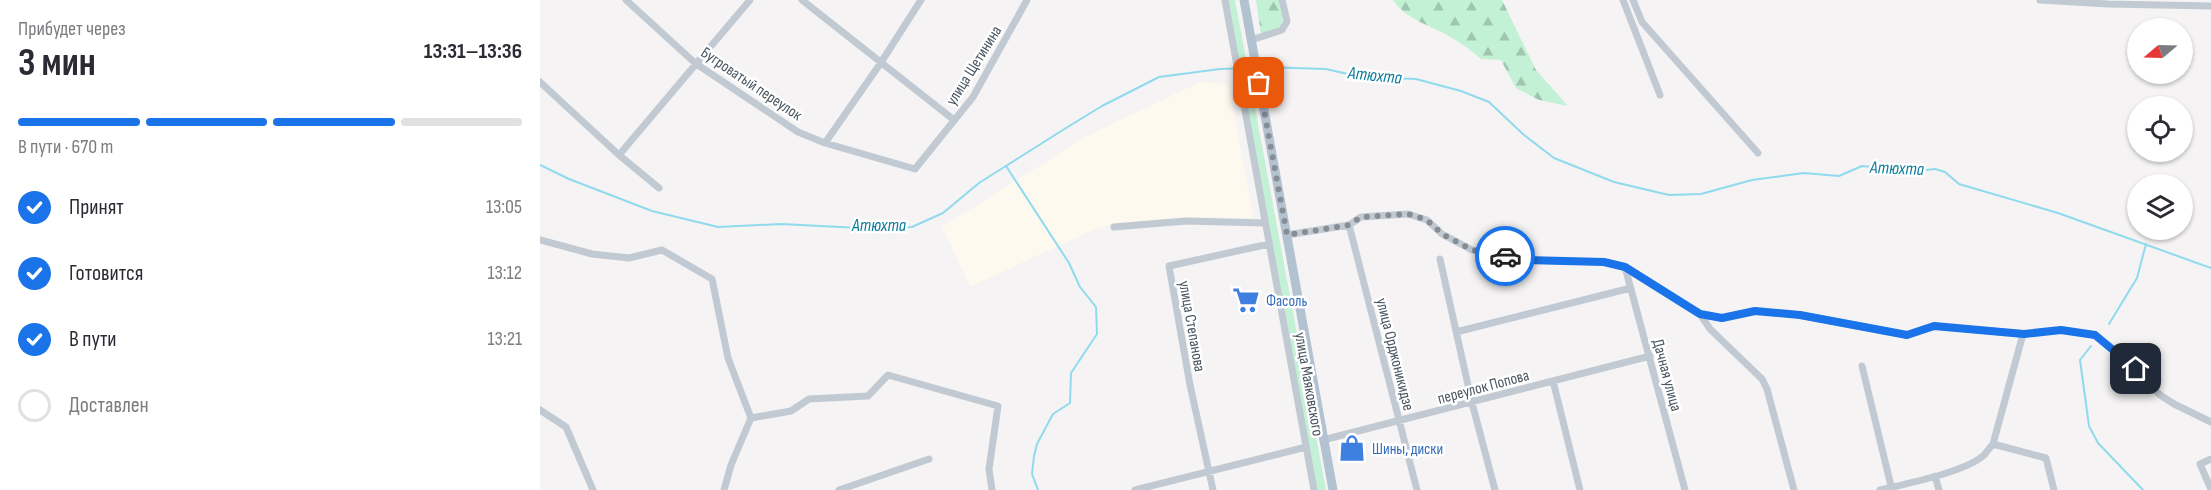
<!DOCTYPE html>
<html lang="ru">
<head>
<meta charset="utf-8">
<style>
	:root { --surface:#fff; --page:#f2f2f3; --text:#2b2b33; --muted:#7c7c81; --line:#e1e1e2; --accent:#1a73e8 }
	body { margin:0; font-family:"Sofia Sans Condensed",sans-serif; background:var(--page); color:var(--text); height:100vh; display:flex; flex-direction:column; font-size:22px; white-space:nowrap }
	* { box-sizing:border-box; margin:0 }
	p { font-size:20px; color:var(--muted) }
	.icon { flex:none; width:33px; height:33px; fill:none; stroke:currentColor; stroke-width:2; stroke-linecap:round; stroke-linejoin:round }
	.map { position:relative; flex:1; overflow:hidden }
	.sheet { display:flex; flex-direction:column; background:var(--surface); width:540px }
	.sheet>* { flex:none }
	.needle { width:39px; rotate:251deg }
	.controls { position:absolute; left:1587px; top:18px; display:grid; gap:12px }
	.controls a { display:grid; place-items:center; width:66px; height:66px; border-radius:50%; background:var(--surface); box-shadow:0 2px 4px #0004; font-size:30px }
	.pin { position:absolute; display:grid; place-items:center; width:51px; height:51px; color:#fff; margin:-26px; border-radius:12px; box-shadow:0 3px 9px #0006 }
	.courier { position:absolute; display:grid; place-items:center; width:60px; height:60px; margin:-30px; border:4px solid #1a73e8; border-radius:50%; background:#fff; color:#222; box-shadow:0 2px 8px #0007 }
	.head em { font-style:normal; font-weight:700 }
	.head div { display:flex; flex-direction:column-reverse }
	.head { display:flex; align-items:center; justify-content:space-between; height:102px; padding:0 18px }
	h1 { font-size:39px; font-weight:700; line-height:45px }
	.bar { display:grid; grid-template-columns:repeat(4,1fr); gap:9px 6px; align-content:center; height:72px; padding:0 18px }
	.bar i { height:8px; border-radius:4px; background:var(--line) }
	.bar .current { background:var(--accent) }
	.bar p { grid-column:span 4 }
	ol { padding:0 18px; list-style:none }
	li { display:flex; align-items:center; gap:18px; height:66px }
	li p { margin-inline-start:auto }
	li .icon { padding:6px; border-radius:50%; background:var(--accent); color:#fff; stroke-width:4 }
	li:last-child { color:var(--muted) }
	li i { width:33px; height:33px; border:3px solid var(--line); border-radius:50% }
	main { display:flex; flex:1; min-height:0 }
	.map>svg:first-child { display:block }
</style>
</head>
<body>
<main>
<section class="sheet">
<div class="head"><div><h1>3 мин</h1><p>Прибудет через</p></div><em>13:31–13:36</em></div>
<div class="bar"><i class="current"></i><i class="current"></i><i class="current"></i><i></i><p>В пути · 670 m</p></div>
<ol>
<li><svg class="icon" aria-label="check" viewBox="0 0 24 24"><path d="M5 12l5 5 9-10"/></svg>Принят<p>13:05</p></li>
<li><svg class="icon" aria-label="check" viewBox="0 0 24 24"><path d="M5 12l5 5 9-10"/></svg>Готовится<p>13:12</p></li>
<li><svg class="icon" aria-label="check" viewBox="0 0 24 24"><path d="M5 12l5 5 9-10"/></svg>В пути<p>13:21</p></li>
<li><i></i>Доставлен</li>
</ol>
</section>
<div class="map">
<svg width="1671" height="490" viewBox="0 0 1671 490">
	<defs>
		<pattern id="forest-firs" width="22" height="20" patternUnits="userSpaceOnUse" patternTransform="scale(1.5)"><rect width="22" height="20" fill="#c3f1d5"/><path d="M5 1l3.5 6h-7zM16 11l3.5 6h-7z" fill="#a0c6b0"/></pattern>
	</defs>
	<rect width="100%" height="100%" fill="#f5f3f3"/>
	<!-- commercial -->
	<path fill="#fdf9ef" d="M 660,82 L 689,84 L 713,218 L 647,217 L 574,223 L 544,234 L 430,287 L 402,227 L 547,136 Z"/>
	<!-- grass -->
	<path fill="#c3f1d5" d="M 688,0 L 695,0 L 786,490 L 777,490 Z"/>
	<!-- forest -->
	<path fill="url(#forest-firs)" d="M 716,0 L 740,0 L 743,18 L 740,29 L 721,34 Z
		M 853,0 L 962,0 L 996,70 L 1028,106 L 999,100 L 976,88 L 961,60 L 941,59 C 929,48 915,39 901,32 C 883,23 865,17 853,0 Z"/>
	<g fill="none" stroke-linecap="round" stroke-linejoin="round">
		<!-- stream -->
		<path stroke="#90daee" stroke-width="2" d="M 719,67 L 786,69 L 821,77 L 876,79 L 921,91 L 949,102 L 984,135 L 1014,158 L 1074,182 L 1129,195 L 1161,194 L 1212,180 L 1264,173 L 1299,176 L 1322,166 L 1376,171 L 1395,169 L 1405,172 L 1419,184 L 1518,213 L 1671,268
			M 0,165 L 29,179 L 112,211 L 178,227 L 241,224 L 320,228 L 372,227 L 403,213 L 439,183 L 526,128 L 562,106 L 619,77 L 680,69 L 713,68
			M 466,166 L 529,263 L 540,287 L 556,307 L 557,334 L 531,373 L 530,403 L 513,414 L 497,444 L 494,456 L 492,474 L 498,490
			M 1569,324 L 1597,278 L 1606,244
			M 1551,346 L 1540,360 L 1549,426 L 1558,443 L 1603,490"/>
		<!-- minor -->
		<path stroke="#c1cad2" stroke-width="7" d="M 86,0 L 155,63 L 258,132 L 285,143 L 375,169 L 433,97 L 487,0
			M 262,0 L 414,120
			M 685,0 L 774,490
			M 1083,0 L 1120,95
			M 1093,0 L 1102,22 L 1218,153
			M 1500,0 L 1568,4 L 1671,6
			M 711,40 L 742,30 L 747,21 L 742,0
			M 0,82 L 79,155 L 119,188
			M 285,143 L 340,64 L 381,0
			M 79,155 L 210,0
			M 809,225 L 877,490
			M 574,227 L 646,221 L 725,223
			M 747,235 L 809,225 L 821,217 L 868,214 L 887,220 L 902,234 L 932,250 L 985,260 L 1064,262 L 1085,267 L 1160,314 L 1182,318 L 1215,311 L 1260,315 L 1367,335 L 1394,326 L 1483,334 L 1521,330 L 1555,335 L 1586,360 L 1620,395 L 1634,404 L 1671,422
			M 0,240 L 52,254 L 89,258 L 122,250 L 172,279 L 188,358 L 211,418 L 191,465 L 184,490
			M 900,259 L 932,403 L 955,490
			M 1085,267 L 1145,490
			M 1160,314 L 1170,329 L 1222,379 L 1227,389 L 1254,490
			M 916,332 L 1091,288
			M 1322,366 L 1352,490
			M 1013,381 L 1040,490
			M 0,410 L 26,427 L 53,490
			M 211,418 L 251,411 L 269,399 L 328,396 L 348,375 L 458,406 L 449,469 L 452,490
			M 783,440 L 1110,356
			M 1453,444 L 1506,458 L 1514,490
			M 1671,459 L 1660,464 L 1671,489
			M 1395,476 L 1399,490
			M 299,490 L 389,459
			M 595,490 L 766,447
			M 673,490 L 650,385 L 629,266 L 729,244
			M 1340,490 C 1365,484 1426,472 1444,455 C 1447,452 1450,447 1453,444 L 1483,334"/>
		<!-- major -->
		<path stroke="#b3c2d1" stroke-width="9" d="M 704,0 L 793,490"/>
	</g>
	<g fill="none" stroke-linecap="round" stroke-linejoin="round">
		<!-- done -->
		<path stroke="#868d94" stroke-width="6" stroke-dasharray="0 10.8" d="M 719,83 L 747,235 L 809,225 L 821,217 L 868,214 L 887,220 L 902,234 L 932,250 L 965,256"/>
		<!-- route -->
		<path stroke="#1a73e8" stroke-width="8" d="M 965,256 L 985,260 L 1064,262 L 1085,267 L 1160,314 L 1182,318 L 1215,311 L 1260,315 L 1367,335 L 1394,326 L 1484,334 L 1521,330 L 1555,335 L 1596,369"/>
	</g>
	<!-- icons -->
	<defs>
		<symbol id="supermarket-bare" viewBox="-9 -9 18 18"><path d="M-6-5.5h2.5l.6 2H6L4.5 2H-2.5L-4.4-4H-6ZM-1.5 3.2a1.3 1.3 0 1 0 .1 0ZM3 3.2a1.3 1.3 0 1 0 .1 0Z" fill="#3f7fe0" stroke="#fff" stroke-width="2.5" paint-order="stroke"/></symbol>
		<symbol id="shop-bare" viewBox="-9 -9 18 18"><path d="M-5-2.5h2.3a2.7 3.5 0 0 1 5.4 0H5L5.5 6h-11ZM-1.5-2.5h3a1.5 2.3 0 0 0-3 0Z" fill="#3f7fe0" stroke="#fff" stroke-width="2.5" paint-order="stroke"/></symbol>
	</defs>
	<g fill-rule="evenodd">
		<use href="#supermarket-bare" x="687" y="281" width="38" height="38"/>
		<use href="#shop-bare" x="793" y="429" width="38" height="38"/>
	</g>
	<g text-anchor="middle" stroke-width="5" stroke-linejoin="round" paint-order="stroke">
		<!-- street labels -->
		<g font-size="16" fill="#4a5661" stroke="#fff">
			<text transform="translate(433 65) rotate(-58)" y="6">улица Щетинина</text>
			<text transform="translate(212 83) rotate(34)" y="6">Бугроватый переулок</text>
			<text transform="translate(653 326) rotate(80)" y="6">улица Степанова</text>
			<text transform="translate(856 354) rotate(76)" y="6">улица Орджоникидзе</text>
			<text transform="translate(1128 375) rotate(75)" y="6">Дачная улица</text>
			<text transform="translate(770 384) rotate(80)" y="6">улица Маяковского</text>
			<text transform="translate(943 386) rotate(-15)" y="6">переулок Попова</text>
		</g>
		<!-- shop labels -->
		<g font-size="16" fill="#366cbe" stroke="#fff" text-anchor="start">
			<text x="726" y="306">Фасоль</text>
			<text x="832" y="454">Шины, диски</text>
		</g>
		<!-- water labels -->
		<g font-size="18" font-style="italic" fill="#0c7c9b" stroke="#fff">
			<text transform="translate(835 75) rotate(6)" y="6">Атюхта</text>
			<text transform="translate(1357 168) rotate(2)" y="6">Атюхта</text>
			<text x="339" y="231">Атюхта</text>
		</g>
	</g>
</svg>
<div class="controls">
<a><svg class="needle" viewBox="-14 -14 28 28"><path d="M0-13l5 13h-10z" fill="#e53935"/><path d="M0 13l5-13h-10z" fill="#7c7c81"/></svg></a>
<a><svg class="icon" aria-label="locate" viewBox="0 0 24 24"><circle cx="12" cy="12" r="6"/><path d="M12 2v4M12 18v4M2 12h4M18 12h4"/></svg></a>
<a><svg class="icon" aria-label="layers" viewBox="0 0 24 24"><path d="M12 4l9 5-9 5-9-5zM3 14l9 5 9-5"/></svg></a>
</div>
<div class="pin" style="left:719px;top:83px;background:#ea580c"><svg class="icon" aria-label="bag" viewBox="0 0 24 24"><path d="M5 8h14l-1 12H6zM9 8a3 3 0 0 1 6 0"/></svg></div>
<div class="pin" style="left:1596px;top:369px;background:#1f2937"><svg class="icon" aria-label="home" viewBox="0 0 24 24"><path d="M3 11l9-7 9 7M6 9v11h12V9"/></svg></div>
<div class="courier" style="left:965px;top:256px"><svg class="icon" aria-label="car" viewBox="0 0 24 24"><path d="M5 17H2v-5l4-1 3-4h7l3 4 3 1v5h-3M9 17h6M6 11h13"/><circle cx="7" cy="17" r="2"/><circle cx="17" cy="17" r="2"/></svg></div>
</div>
</main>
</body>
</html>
